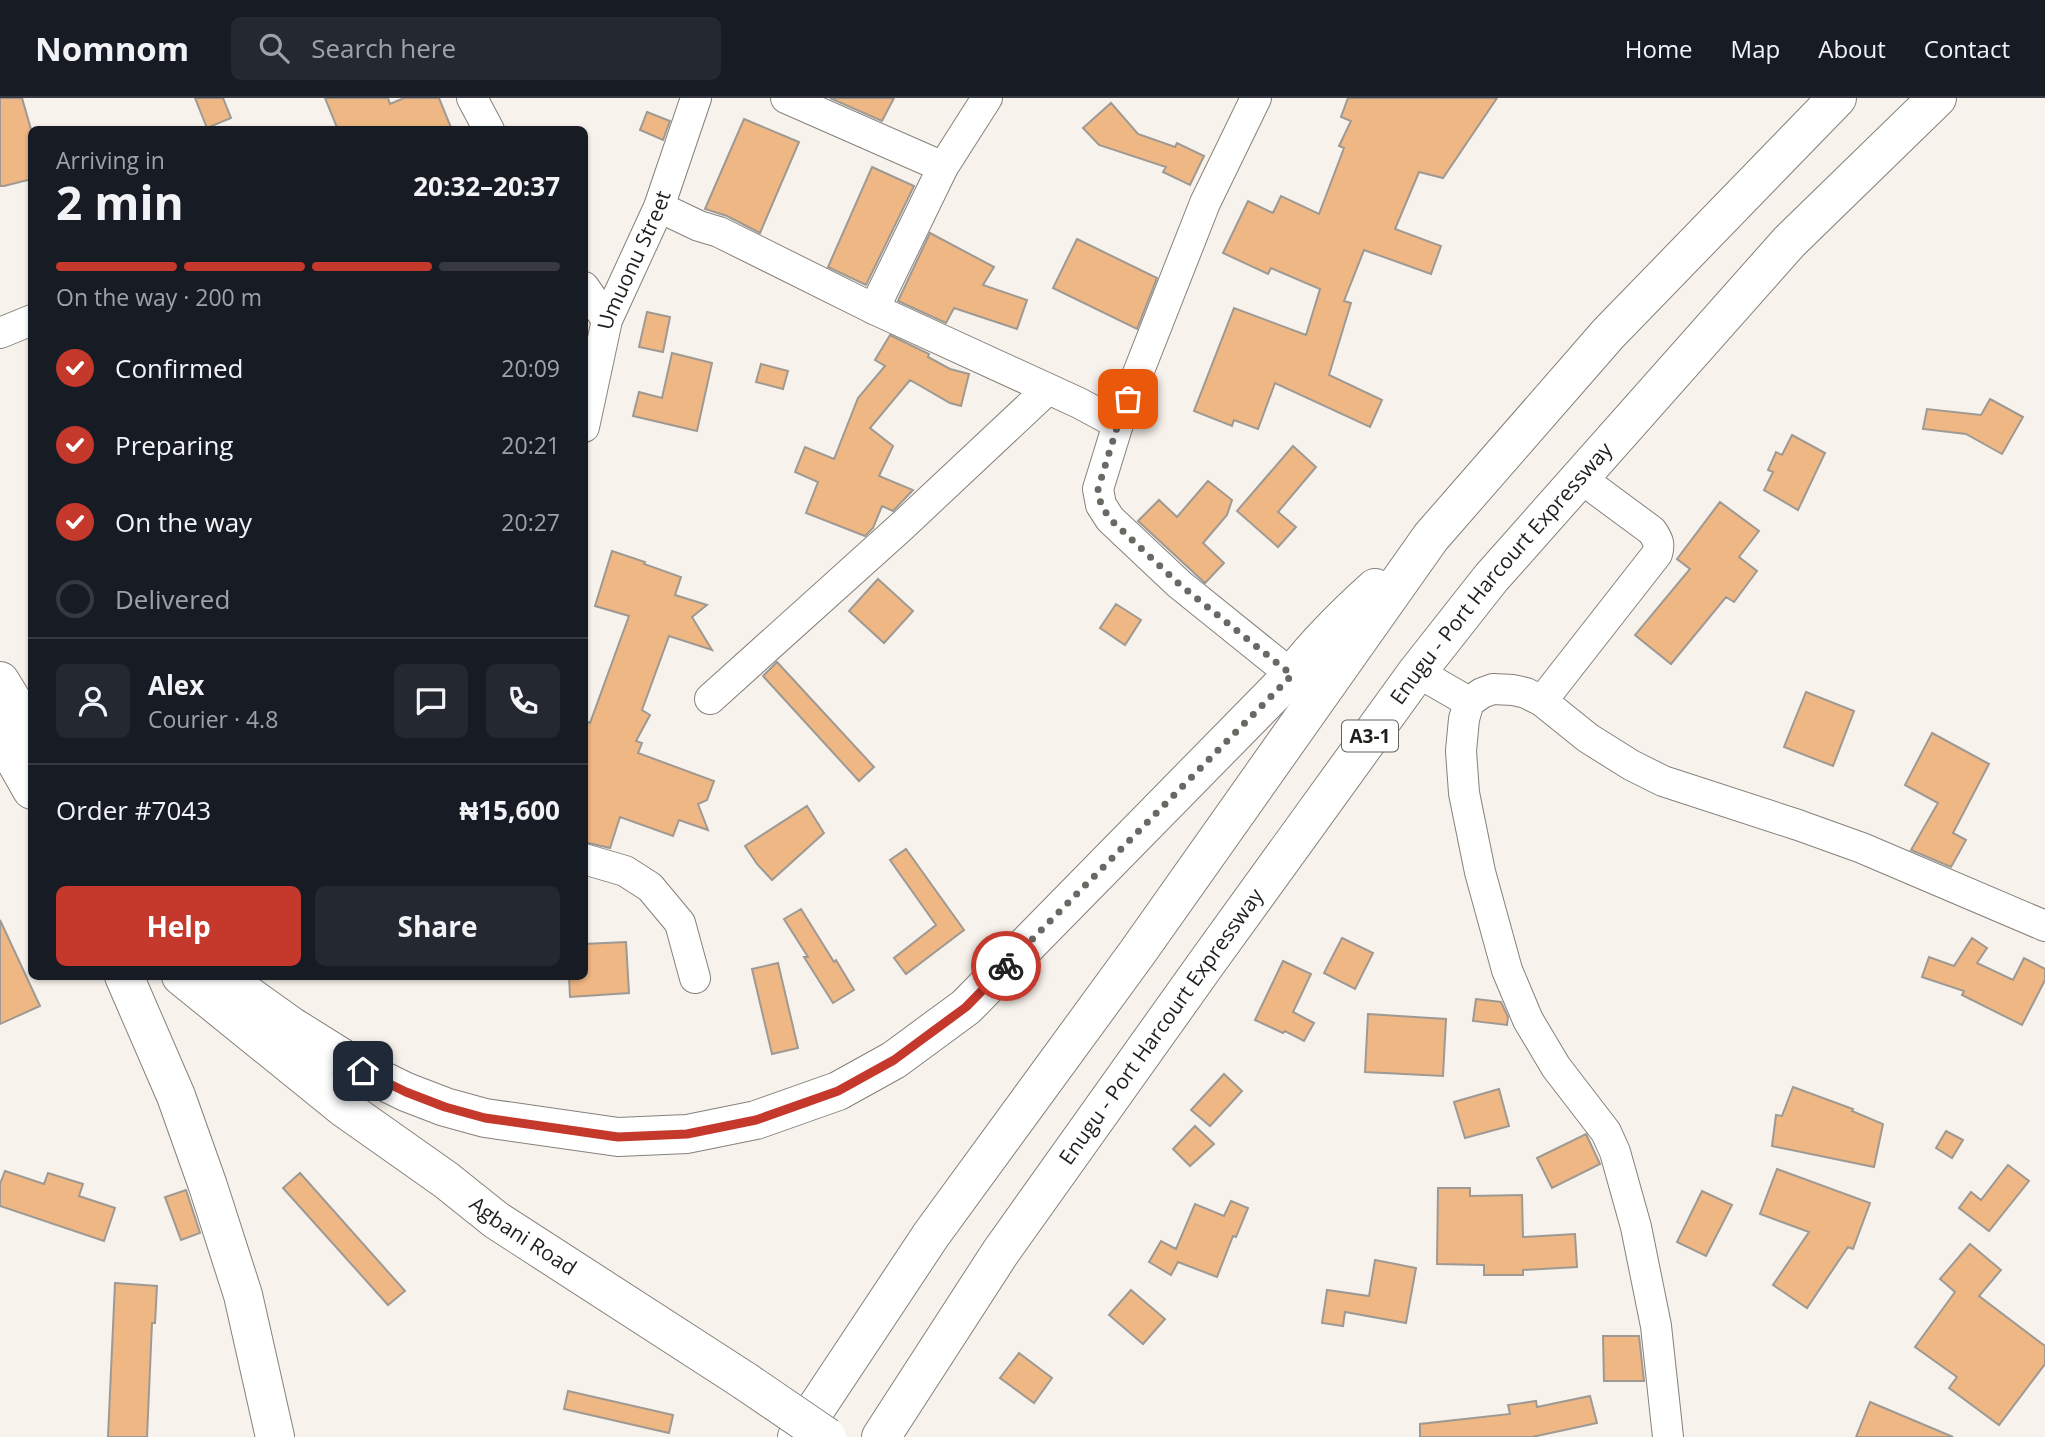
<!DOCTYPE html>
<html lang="en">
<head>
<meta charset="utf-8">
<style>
	:root { --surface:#171b24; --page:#242831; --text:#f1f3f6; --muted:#9ea1a6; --line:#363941; --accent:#c5382c }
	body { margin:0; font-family:"Open Sans",sans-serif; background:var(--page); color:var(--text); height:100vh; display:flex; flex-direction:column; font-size:26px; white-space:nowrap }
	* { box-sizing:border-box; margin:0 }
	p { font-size:23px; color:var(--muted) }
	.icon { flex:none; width:38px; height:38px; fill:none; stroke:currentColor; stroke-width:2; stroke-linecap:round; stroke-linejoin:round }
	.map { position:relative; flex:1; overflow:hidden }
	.side { position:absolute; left:28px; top:28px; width:560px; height:854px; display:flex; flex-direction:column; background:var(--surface); border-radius:10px; box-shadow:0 2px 5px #0004 }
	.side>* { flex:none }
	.pin { position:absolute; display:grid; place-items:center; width:60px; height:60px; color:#fff; margin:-30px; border-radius:14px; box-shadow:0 4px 10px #0006 }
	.courier { position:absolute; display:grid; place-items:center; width:70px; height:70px; margin:-35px; border:5px solid #c5382c; border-radius:50%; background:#fff; color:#222; box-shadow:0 2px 9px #0007 }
	.head em { font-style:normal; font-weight:700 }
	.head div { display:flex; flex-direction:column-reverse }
	.head { display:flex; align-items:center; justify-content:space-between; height:119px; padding:0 28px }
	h1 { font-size:46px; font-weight:700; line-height:52px }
	.bar { display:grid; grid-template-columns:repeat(4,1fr); gap:10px 7px; align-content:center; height:84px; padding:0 28px }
	.bar i { height:9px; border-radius:5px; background:var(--line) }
	.bar .active { background:var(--accent) }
	.bar p { grid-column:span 4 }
	.line { display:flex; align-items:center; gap:18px; padding:0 28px; border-top:2px solid var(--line) }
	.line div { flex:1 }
	.round { display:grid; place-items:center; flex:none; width:74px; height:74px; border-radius:10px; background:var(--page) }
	ol { padding:0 28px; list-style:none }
	li { display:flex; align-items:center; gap:21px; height:77px }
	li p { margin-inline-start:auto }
	li .icon { padding:7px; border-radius:50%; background:var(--accent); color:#fff; stroke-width:4 }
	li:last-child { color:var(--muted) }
	li i { width:38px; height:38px; border:4px solid var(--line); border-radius:50% }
	.primary-button { display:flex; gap:14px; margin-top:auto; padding:14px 28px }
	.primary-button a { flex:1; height:80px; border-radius:10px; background:var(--accent); color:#fff; font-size:28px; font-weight:700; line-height:80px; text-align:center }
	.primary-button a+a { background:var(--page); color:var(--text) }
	header { display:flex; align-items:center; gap:42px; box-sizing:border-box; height:98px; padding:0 35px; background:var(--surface); border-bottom:2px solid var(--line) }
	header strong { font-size:33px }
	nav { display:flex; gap:38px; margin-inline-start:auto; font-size:24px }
	.search { width:490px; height:63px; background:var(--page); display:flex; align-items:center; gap:18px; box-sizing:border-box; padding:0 24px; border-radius:10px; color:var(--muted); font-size:26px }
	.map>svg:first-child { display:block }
</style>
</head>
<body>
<header>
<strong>Nomnom</strong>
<div class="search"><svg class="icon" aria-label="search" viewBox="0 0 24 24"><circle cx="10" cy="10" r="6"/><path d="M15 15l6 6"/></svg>Search here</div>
<nav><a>Home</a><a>Map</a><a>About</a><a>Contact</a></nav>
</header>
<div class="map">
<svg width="2045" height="1339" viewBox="0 0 2045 1339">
	<rect width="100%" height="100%" fill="#f7f2eb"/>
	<!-- building -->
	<path fill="#efb783" stroke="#9f9993" stroke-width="2" d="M 0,0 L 22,0 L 32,35 L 32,81 L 4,88 L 0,88 Z
		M 195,0 L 223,0 L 231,20 L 207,30 Z
		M 325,0 L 388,0 L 390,6 L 404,0 L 439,0 L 452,32 L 338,32 Z
		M 830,0 L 894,0 L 882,23 Z
		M 1348,0 L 1497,0 L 1443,80 L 1419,74 L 1395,131 L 1441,148 L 1431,176 L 1364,152 L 1344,203 L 1351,205 L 1329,277 L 1382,302 L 1370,329 L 1275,285 L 1258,331 L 1234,322 L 1232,328 L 1194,313 L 1234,210 L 1306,237 L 1320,191 L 1271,170 L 1268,176 L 1223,155 L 1248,103 L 1273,115 L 1281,98 L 1319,116 L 1344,50 L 1339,48 L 1351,23 L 1341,19 Z
		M 1111,5 L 1138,36 L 1175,49 L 1177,45 L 1204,58 L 1190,87 L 1163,74 L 1166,69 L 1099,47 L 1083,30 Z
		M 647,14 L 670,23 L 663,42 L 640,32 Z
		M 744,21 L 799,44 L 760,135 L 727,118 L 705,111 Z
		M 872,69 L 914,88 L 866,187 L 828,169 Z
		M 930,135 L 994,169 L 983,187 L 1027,202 L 1017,231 L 954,210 L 946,225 L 898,203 Z
		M 1077,141 L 1157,180 L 1137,231 L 1053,190 Z
		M 647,214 L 670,219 L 663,254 L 639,249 Z
		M 890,237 L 929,256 L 928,259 L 950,271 L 969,276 L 961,308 L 950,305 L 910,282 L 870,330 L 893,348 L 879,378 L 913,392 L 893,413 L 882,408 L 873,430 L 865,438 L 806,415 L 818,384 L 795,374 L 805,349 L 834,361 L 858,300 L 885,268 L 875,262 Z
		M 672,255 L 712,265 L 697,333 L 633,318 L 639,294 L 662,300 Z
		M 761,266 L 788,273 L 783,291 L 756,284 Z
		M 1990,301 L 2023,319 L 2002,356 L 1966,336 L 1923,331 L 1927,311 L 1981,317 Z
		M 1792,337 L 1825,355 L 1798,412 L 1764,392 L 1773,374 L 1768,372 L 1776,354 L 1782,357 Z
		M 1293,348 L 1316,369 L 1278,414 L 1296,429 L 1278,449 L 1237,413 Z
		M 1208,383 L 1232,402 L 1227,417 L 1203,445 L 1224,465 L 1205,485 L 1138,423 L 1159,402 L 1177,419 Z
		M 1720,404 L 1759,433 L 1739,459 L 1757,473 L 1734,504 L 1726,499 L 1671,566 L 1635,537 L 1690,471 L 1677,461 Z
		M 612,453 L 645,464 L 644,466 L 681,479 L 675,497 L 707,507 L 692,519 L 712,552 L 669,538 L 642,612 L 650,617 L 636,643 L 642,645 L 638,655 L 714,683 L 707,702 L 698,706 L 708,732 L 679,722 L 673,738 L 620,719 L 610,750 L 584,744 L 584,622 L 590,625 L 629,518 L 595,508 Z
		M 878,481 L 913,513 L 884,545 L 849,513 Z
		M 1116,506 L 1141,522 L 1125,547 L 1100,530 Z
		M 777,564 L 874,669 L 859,683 L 763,578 Z
		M 1806,594 L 1854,613 L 1833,668 L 1784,649 Z
		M 1932,635 L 1989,666 L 1953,735 L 1966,742 L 1951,769 L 1911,752 L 1938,705 L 1905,687 Z
		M 807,708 L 824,735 L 772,782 L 757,766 L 745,748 Z
		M 906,751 L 964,832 L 906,876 L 894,860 L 936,827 L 890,762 Z
		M 801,811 L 834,864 L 836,862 L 854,892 L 833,905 L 804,859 L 808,859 L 784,821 Z
		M 0,822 L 40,908 L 0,926 Z
		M 1342,840 L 1373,855 L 1355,891 L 1324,875 Z
		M 1972,840 L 1987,850 L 1977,865 L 2013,882 L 2024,860 L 2045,871 L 2045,882 L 2022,927 L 1962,897 L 1964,893 L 1922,879 L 1929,859 L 1954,868 Z
		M 626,844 L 629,895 L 570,899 L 569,878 L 584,878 L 584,846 Z
		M 1283,863 L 1311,876 L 1293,914 L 1314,925 L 1304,943 L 1285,933 L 1283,935 L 1255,922 Z
		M 778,865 L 798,950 L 772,956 L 752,871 Z
		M 1476,901 L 1501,904 L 1508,919 L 1507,927 L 1473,923 Z
		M 1368,916 L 1446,921 L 1443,978 L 1365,974 Z
		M 1224,976 L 1242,993 L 1210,1028 L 1191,1012 Z
		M 1793,989 L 1853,1011 L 1852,1013 L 1883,1026 L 1874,1069 L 1772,1048 L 1776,1017 L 1782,1018 Z
		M 1499,991 L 1509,1028 L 1465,1040 L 1454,1004 Z
		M 1195,1028 L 1214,1046 L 1190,1068 L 1173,1051 Z
		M 1946,1033 L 1963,1042 L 1952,1060 L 1936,1050 Z
		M 1586,1036 L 1600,1066 L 1552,1090 L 1537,1060 Z
		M 2008,1067 L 2029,1083 L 1989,1133 L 1959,1110 L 1971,1094 L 1981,1102 Z
		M 1777,1071 L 1870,1105 L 1853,1151 L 1848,1149 L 1807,1210 L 1773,1187 L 1809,1134 L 1760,1116 Z
		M 5,1073 L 44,1086 L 48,1075 L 83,1086 L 79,1098 L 115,1110 L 104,1143 L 0,1108 L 0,1086 Z
		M 300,1075 L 405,1193 L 388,1207 L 283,1090 Z
		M 1438,1090 L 1470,1090 L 1470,1098 L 1522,1097 L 1523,1139 L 1575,1136 L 1577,1169 L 1523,1172 L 1523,1177 L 1484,1177 L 1484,1167 L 1437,1166 Z
		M 186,1092 L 200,1135 L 181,1142 L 165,1099 Z
		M 1702,1093 L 1732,1107 L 1706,1158 L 1677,1144 Z
		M 1231,1103 L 1248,1110 L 1236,1139 L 1233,1138 L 1217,1179 L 1178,1164 L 1171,1177 L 1149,1164 L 1161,1143 L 1176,1151 L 1195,1106 L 1224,1118 Z
		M 1970,1146 L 2001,1172 L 1979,1198 L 2045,1248 L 2045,1266 L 1999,1327 L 1949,1290 L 1957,1279 L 1915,1249 L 1955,1194 L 1940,1181 Z
		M 1375,1162 L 1416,1170 L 1406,1225 L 1345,1214 L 1343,1228 L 1322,1225 L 1327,1192 L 1369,1198 Z
		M 115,1185 L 157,1188 L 155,1225 L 152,1225 L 147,1339 L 108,1339 Z
		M 1131,1192 L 1165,1221 L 1143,1246 L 1109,1217 Z
		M 1603,1238 L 1639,1238 L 1644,1283 L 1604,1283 Z
		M 1019,1255 L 1052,1280 L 1034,1305 L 1000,1280 Z
		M 568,1293 L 673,1317 L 669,1335 L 564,1311 Z
		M 1590,1298 L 1597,1325 L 1532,1339 L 1420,1339 L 1420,1326 L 1510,1316 L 1508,1307 L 1536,1303 L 1537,1309 Z
		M 1870,1304 L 1953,1339 L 1856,1339 Z"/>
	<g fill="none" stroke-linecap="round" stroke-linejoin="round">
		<defs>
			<g id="street">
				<path d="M 472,0 L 489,32"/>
				<path d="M 786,0 L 943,69 L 987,0"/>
				<path d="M 659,109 L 699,128 L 719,134 L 874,211 L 1079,305 L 1118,326 L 1098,391 L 1101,407 L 1110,421 L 1179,486 L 1292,577"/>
				<path d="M 584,189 L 607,222"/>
				<path d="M 874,211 L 943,69"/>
				<path d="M 0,235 L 32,222"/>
				<path d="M 1118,326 L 1205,105 L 1256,0"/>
				<path id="s1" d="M 584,329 L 607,222 L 659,109 L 696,0"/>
				<path d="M 1417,574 L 1469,604"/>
				<path d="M 710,601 L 901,429 L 1047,292"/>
				<path d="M 1542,603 L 1657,456 C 1660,446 1658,442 1652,433 L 1579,379"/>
				<path d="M 584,761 L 625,773 L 650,789 L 680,825 L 695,880"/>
				<path d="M 1668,1339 L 1656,1228 L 1636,1129 L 1615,1054 L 1606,1034 L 1556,969 L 1528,922 L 1507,872 L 1480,774 L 1464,695 L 1461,653 L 1464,621 L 1469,604 L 1482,595 L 1493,591 L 1513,592 L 1526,595 L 1542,603 L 1588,640 L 1631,667 L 1663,683 L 1798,727 L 1862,750 L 2045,828"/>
			</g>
			<g id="primary">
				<path d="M 0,583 L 32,635"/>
				<path d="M 0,636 L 32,692"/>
				<path id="s2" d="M 181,878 L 344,1010 L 446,1082 L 496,1122 L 745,1283"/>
			</g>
			<g id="highway">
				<path d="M 124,878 L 176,998 L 208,1088 L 243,1197 L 275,1339"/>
				<path d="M 221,878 L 291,928 L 363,973 L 406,994 L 445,1009 L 485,1020 L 618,1039 L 687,1036 L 756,1022 L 838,993 L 894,962 L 966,909 L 1292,577 C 1317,545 1345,517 1375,490"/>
				<path d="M 797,1339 L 931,1137 L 1137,855 L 1431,439 L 1608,236 L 1837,0"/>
				<path id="s3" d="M 881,1339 L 1000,1155 L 1208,863 L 1417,574 L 1491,480 L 1789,144 L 1937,0"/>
			</g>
		</defs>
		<!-- street casing -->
		<use href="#street" stroke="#86817b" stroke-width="32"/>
		<!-- primary casing -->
		<use href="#primary" stroke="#86817b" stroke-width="40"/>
		<!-- highway casing -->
		<use href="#highway" stroke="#86817b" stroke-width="40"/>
		<!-- street -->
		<use href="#street" stroke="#fff" stroke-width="30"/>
		<!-- primary -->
		<use href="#primary" stroke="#fff" stroke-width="38"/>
		<!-- highway -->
		<use href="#highway" stroke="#fff" stroke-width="38"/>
		<defs>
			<path id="primary-bridge" d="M 745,1283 L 827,1339"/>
		</defs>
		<!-- primary-bridge casing -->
		<use href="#primary-bridge" stroke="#86817b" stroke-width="40" stroke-linecap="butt"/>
		<!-- primary-bridge -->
		<use href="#primary-bridge" stroke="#fff" stroke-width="38"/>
	</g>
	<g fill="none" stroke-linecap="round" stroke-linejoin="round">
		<!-- done -->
		<path stroke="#6b6864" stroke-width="7" stroke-dasharray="0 12.6" d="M 1006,868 L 1292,577 L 1179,486 L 1110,421 L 1101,407 L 1098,391 L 1118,326 L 1128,301"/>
		<!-- route -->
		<path stroke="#c5382c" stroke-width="9" d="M 363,973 L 406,994 L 445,1009 L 485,1020 L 618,1039 L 687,1036 L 756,1022 L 838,993 L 894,962 L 966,909 L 1006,868"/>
	</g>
	<g text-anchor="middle" stroke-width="6" stroke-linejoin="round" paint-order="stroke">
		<!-- shield labels -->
		<rect fill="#fff" stroke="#62625f" stroke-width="2" x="1342" y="622.5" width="56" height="31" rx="5"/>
		<g font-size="19" font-weight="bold" fill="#1f1e1b">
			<text x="1370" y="645">A3-1</text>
		</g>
		<!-- street labels -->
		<g font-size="21" fill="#1f1e1b" stroke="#fff">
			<text dy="7" stroke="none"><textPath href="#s1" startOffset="175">Umuonu Street</textPath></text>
			<text dy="7" stroke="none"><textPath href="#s3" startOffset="1064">Enugu - Port Harcourt Expressway</textPath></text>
			<text dy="7" stroke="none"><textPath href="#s3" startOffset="497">Enugu - Port Harcourt Expressway</textPath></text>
			<text dy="7" stroke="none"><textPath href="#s2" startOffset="430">Agbani Road</textPath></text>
		</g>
	</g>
</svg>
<div class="pin" style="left:1128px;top:301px;background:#ea580c"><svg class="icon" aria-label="bag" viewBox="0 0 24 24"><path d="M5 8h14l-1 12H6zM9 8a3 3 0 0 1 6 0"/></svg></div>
<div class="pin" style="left:363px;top:973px;background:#1f2937"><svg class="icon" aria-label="home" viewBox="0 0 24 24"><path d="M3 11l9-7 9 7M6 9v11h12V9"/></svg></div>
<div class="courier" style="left:1006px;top:868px"><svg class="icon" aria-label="bike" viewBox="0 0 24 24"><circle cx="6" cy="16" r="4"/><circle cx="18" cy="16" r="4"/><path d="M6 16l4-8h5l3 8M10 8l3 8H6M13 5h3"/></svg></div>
<section class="side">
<div class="head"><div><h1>2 min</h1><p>Arriving in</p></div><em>20:32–20:37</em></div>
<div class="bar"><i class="active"></i><i class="active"></i><i class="active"></i><i></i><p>On the way · 200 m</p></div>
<ol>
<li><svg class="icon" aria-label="check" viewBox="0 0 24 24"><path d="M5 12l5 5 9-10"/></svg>Confirmed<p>20:09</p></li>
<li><svg class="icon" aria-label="check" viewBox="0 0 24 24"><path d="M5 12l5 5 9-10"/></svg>Preparing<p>20:21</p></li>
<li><svg class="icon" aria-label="check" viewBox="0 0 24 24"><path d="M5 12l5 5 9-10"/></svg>On the way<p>20:27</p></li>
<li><i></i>Delivered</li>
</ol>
<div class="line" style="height:126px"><a class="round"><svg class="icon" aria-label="person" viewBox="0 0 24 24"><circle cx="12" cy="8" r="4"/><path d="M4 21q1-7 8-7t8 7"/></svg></a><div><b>Alex</b><p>Courier · 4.8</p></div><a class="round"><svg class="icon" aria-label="chat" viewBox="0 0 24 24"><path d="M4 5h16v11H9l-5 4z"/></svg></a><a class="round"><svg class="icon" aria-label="phone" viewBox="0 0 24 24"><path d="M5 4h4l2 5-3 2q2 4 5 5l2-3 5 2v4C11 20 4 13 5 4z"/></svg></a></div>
<div class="line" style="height:91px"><div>Order #7043</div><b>₦15,600</b></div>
<div class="primary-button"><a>Help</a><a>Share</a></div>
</section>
</div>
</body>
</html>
